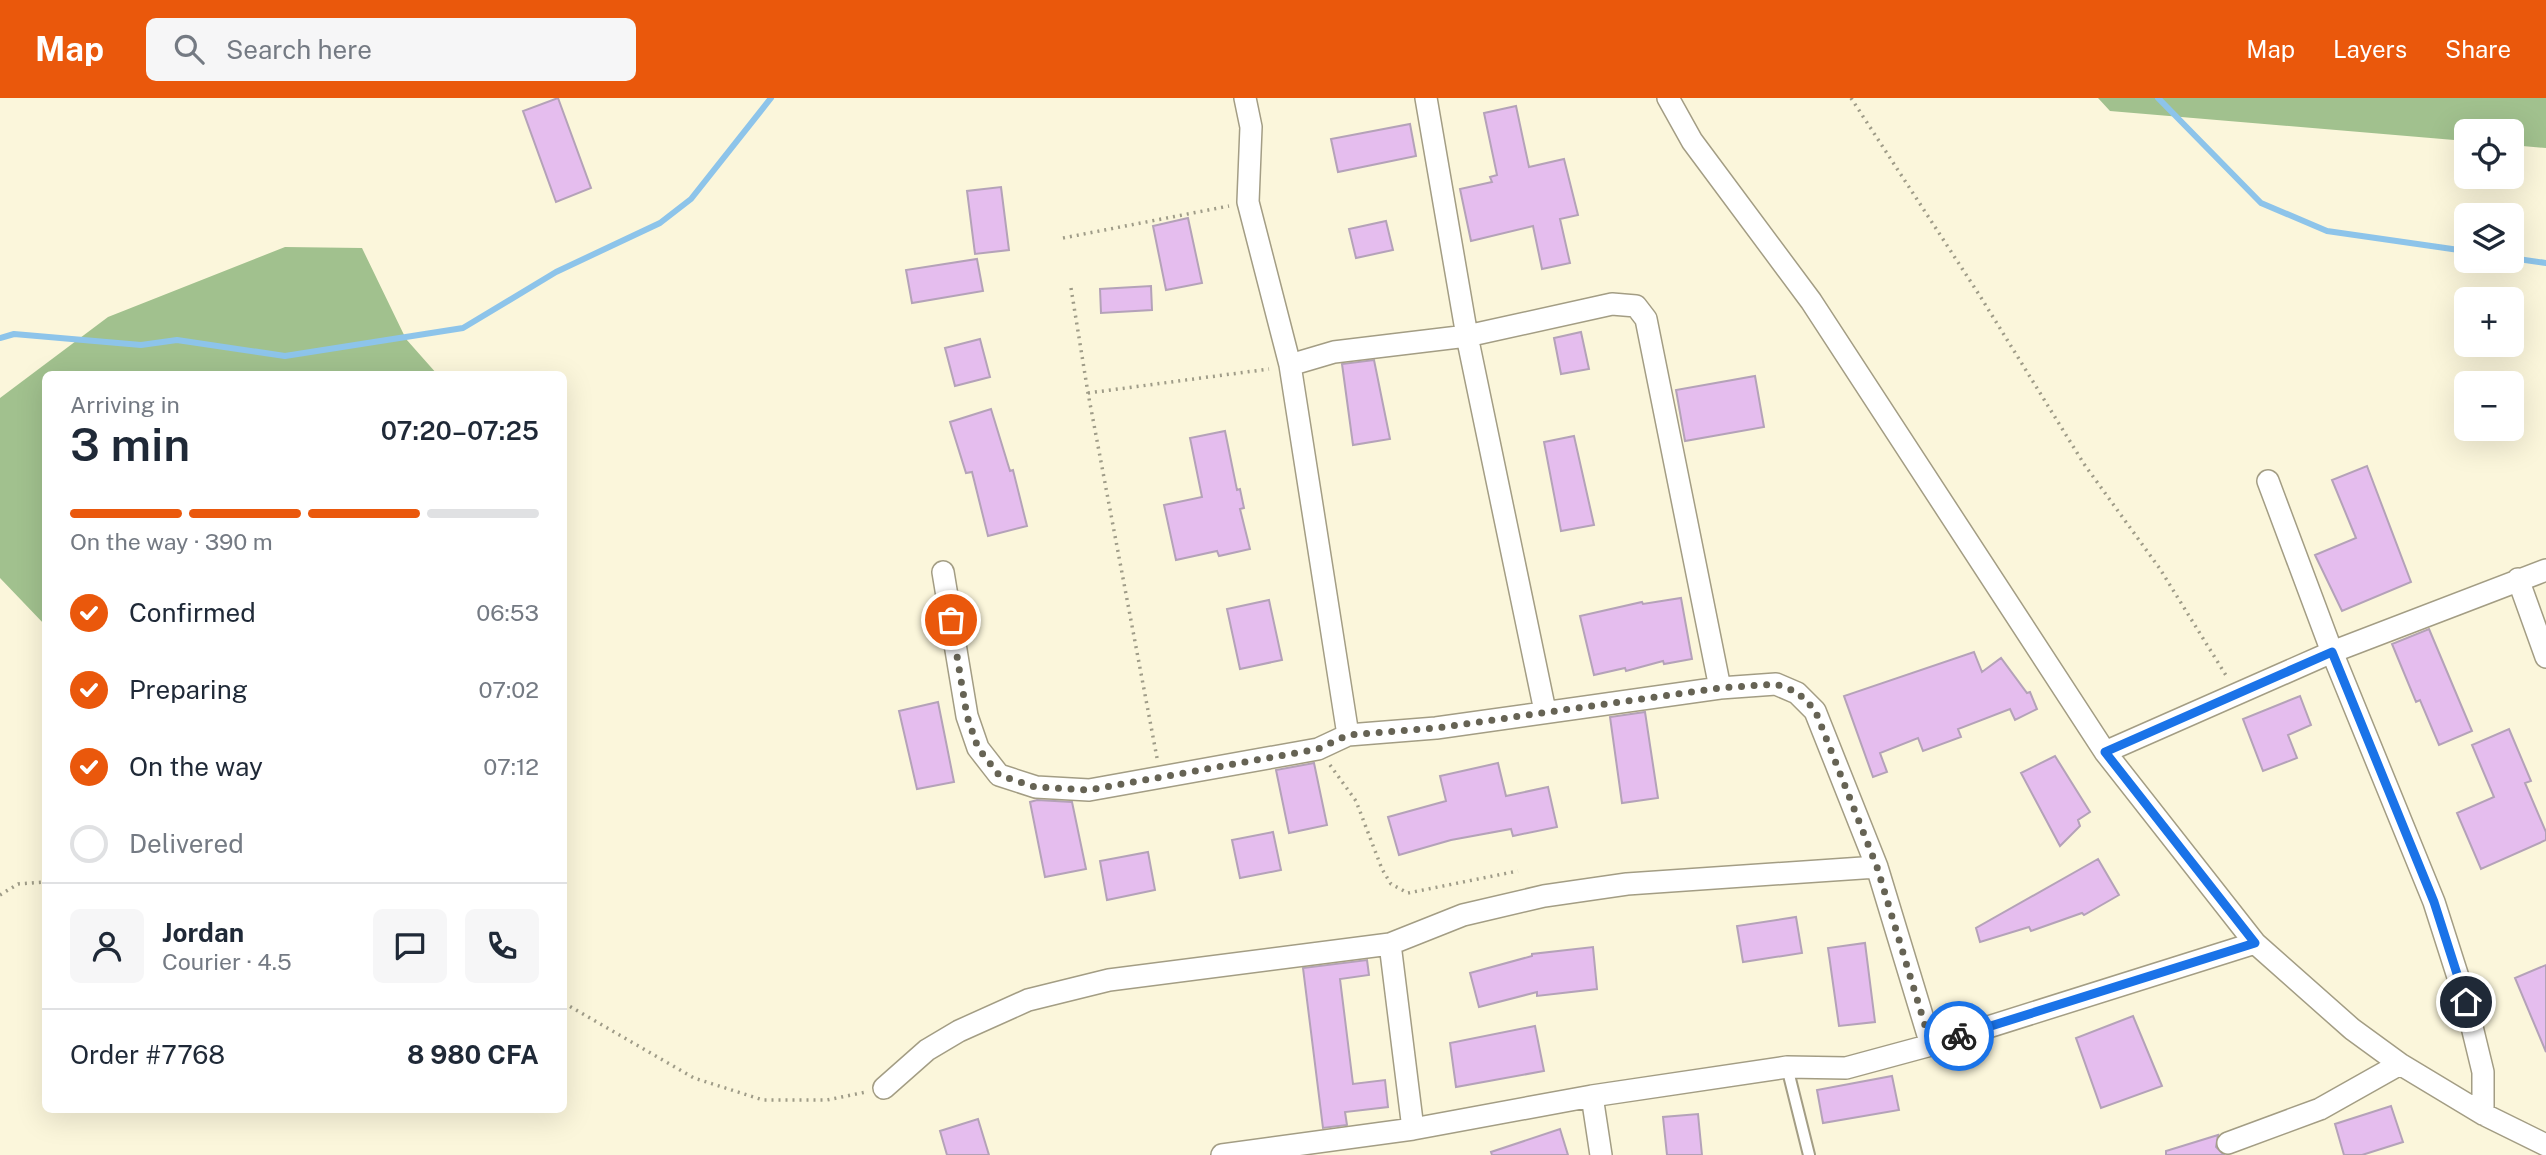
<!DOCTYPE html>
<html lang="en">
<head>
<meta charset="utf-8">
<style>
	:root { --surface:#fff; --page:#f6f6f7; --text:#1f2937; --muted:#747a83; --line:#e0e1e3; --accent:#ea580c }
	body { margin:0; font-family:"Public Sans",sans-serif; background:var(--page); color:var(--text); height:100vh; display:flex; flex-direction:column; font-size:26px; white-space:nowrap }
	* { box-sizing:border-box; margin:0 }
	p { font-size:23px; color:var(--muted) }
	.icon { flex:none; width:38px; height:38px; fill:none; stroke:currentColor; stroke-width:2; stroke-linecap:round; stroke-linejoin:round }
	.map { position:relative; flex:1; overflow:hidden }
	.side { position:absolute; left:42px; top:273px; width:525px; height:742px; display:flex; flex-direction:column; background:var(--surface); border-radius:10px; box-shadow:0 7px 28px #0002 }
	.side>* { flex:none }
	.controls { position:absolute; left:2454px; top:21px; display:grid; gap:14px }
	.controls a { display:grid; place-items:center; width:70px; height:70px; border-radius:10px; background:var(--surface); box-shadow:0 7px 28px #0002; font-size:35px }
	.pin { position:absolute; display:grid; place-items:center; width:60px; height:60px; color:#fff; margin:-30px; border:4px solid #fff; border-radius:50%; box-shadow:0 2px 7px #0007 }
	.courier { position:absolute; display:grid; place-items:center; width:70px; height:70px; margin:-35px; border:5px solid #1a73e8; border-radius:50%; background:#fff; color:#222; box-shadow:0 2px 9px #0007 }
	.summary em { font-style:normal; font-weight:600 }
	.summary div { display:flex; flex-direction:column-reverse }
	.summary { display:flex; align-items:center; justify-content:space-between; height:119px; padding:0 28px }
	h1 { font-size:46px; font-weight:600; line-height:52px }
	.bar { display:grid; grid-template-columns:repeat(4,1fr); gap:10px 7px; align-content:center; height:84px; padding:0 28px }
	.bar i { height:9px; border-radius:5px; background:var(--line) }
	.bar .active { background:var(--accent) }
	.bar p { grid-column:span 4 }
	.line { display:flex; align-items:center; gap:18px; padding:0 28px; border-top:2px solid var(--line) }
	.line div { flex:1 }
	.round { display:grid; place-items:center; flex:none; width:74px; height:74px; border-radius:10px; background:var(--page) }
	ol { padding:0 28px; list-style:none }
	li { display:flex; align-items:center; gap:21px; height:77px }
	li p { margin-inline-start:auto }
	li .icon { padding:7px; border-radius:50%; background:var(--accent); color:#fff; stroke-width:4 }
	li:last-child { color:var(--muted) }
	li i { width:38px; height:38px; border:4px solid var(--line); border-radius:50% }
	header { display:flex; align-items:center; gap:42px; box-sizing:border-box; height:98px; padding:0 35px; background:var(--accent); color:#fff }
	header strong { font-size:33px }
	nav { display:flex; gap:38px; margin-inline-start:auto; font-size:24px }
	.search { width:490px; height:63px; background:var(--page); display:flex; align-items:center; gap:18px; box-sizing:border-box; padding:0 24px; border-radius:10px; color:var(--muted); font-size:26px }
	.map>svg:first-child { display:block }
</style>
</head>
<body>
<header>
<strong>Map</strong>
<div class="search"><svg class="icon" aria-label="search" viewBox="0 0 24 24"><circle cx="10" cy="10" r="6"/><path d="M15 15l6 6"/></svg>Search here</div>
<nav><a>Map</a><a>Layers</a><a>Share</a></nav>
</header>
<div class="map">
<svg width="2546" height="1057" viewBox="0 0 2546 1057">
	<rect width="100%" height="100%" fill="#fbf6db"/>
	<!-- forest -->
	<path fill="#a1c18e" d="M 2098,0 L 2546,0 L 2546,50 L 2511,47 L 2511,33 L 2466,33 L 2466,43 L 2110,13 Z
		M 285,149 L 362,150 L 406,241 L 437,276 L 46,276 L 45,527 L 0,480 L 0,300 L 108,219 Z"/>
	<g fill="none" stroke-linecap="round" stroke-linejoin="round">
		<!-- stream -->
		<path stroke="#8dc4ea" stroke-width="6" d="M 2158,0 L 2261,105 L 2327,133 L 2466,153
			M 2511,160 L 2546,165
			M 0,240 L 14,236 L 141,247 L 177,242 L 285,258 L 463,230 L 556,174 L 660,125 L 691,101 L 771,0"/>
	</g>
	<!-- building -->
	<path fill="#e5bdee" stroke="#b4a2b8" stroke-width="2" d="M 558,0 L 591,90 L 556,104 L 523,13 Z
		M 1516,8 L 1529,69 L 1564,61 L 1578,117 L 1560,121 L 1570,165 L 1542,171 L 1533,128 L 1471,143 L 1460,91 L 1492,84 L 1490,79 L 1497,77 L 1484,15 Z
		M 1410,26 L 1416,58 L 1338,74 L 1331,41 Z
		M 1001,89 L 1009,152 L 975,156 L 967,93 Z
		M 1188,120 L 1202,185 L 1166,192 L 1153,128 Z
		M 1386,123 L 1393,152 L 1356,160 L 1349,131 Z
		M 977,161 L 983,193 L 912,205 L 906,172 Z
		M 1151,188 L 1152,212 L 1101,215 L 1100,191 Z
		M 1581,234 L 1589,271 L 1561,276 L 1554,240 Z
		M 980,241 L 990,279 L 955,288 L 945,250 Z
		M 1374,262 L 1390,341 L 1353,347 L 1342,266 Z
		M 1755,278 L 1764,329 L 1685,343 L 1676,292 Z
		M 991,311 L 1010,373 L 1013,372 L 1027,428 L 988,438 L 972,374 L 966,375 L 950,324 Z
		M 1225,333 L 1237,392 L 1240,391 L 1244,410 L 1240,411 L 1250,451 L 1219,458 L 1217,453 L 1176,462 L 1164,407 L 1202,399 L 1190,340 Z
		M 1574,338 L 1594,427 L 1561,433 L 1544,344 Z
		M 2367,368 L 2411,484 L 2342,513 L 2315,457 L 2356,440 L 2332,382 Z
		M 1681,500 L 1692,561 L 1664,566 L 1663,563 L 1626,573 L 1625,570 L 1594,577 L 1580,518 L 1642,504 L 1643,506 Z
		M 1269,502 L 1282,562 L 1240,571 L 1227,511 Z
		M 2429,531 L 2472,633 L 2439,647 L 2420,602 L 2416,604 L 2392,546 Z
		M 1974,554 L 1982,574 L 2001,560 L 2027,595 L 2030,594 L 2037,611 L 2015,622 L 2010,611 L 1958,631 L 1961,639 L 1923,653 L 1918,640 L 1880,655 L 1887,674 L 1873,679 L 1844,598 Z
		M 2300,598 L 2311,627 L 2288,637 L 2297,660 L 2263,673 L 2243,621 Z
		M 938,604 L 954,684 L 917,691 L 899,613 Z
		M 1645,614 L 1658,700 L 1622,705 L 1610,619 Z
		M 2509,631 L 2531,683 L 2525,685 L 2546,734 L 2546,742 L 2481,771 L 2457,715 L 2494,699 L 2472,647 Z
		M 2055,658 L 2090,714 L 2078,722 L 2080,728 L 2060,748 L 2021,675 Z
		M 1314,665 L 1327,727 L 1289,735 L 1276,672 Z
		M 1498,665 L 1506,698 L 1548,689 L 1557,729 L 1513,738 L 1511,731 L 1451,742 L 1399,757 L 1388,719 L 1446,703 L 1440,678 Z
		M 1037,702 L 1072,704 L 1086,771 L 1045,779 L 1030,704 Z
		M 1273,734 L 1281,772 L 1240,780 L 1232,742 Z
		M 1148,754 L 1155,792 L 1107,802 L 1100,763 Z
		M 2098,761 L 2119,797 L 2084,817 L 2082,815 L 2031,833 L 2029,829 L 1980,844 L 1976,830 Z
		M 1796,819 L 1802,855 L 1743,864 L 1737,828 Z
		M 1865,845 L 1875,924 L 1839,928 L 1828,850 Z
		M 1593,849 L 1597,891 L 1537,898 L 1537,894 L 1479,909 L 1470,875 L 1532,858 L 1532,856 Z
		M 1367,862 L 1369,877 L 1340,881 L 1353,986 L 1385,982 L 1388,1009 L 1345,1014 L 1347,1027 L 1323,1030 L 1303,870 Z
		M 2546,867 L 2546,954 L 2515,880 Z
		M 2133,918 L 2162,988 L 2101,1010 L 2076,940 Z
		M 1535,928 L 1544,973 L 1456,989 L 1450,945 Z
		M 1892,978 L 1899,1012 L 1823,1025 L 1817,992 Z
		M 2391,1008 L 2403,1044 L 2362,1057 L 2344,1057 L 2335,1026 Z
		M 1698,1016 L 1702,1057 L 1667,1057 L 1663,1019 Z
		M 978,1021 L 989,1057 L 947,1057 L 940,1033 Z
		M 1560,1031 L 1568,1057 L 1492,1057 L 1491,1054 Z
		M 2218,1037 L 2216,1049 L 2224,1057 L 2166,1057 L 2166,1053 Z"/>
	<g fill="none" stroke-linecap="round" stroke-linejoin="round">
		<defs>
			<path id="service" d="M 1787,969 L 1809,1057"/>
			<path id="minor" d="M 1245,0 L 1251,29 L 1248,104 L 1290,267 L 1348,637
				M 1426,0 L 1467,238 L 1612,206 L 1636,208 L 1646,221 L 1720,590
				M 1668,0 L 1692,43 L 1811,203 L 2105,654 L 2255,845 L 2352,931 L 2400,966 L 2483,1016 L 2546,1047
				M 1290,267 L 1334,254 L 1467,238 L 1545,613
				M 2268,383 L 2332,554 L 2434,804 L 2466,904 L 2483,974 L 2483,1016
				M 943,474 L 967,618 L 978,650 L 999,677 L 1036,689 L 1089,692 L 1318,651 L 1348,637 L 1436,630 L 1720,590 L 1776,586 L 1797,595 L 1815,613 L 1877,769 L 1931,947
				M 2518,481 L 2546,559
				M 2105,654 L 2332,554 L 2546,472
				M 1390,846 L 1413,1031
				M 884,990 L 927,952 L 959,933 L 1028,902 L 1109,882 L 1390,846 L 1463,817 L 1544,798 L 1627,786 L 1877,769
				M 1592,998 L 1601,1057
				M 2228,1045 L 2320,1011 L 2400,966
				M 1222,1057 L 1413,1031 L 1592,998 L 1787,969 L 1846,970 L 1931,947 L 2255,845"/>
		</defs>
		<!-- service casing -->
		<use href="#service" stroke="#a39d84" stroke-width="14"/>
		<!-- minor casing -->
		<use href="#minor" stroke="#a39d84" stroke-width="24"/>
		<!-- path -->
		<path stroke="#9f9c88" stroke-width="3.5" stroke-dasharray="2 5" stroke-linecap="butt" d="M 1851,0 L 1980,198 L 2084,366 L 2160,471 L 2227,579
			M 1063,140 L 1229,108
			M 1071,190 L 1088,295 L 1157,660
			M 1088,295 L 1269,271
			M 1330,667 L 1356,703 L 1382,771 L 1391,786 L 1408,795 L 1518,773
			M 0,797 L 18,786 L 46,784
			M 564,905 L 694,980 L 763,1002 L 827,1002 L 866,994"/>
		<!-- service -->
		<use href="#service" stroke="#fff" stroke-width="10"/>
		<!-- minor -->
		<use href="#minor" stroke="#fff" stroke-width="21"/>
	</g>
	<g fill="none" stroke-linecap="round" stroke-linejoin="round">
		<!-- done -->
		<path stroke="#666354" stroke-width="7" stroke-dasharray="0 12.6" d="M 951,522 L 967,618 L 978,650 L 999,677 L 1035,689 L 1089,692 L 1318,651 L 1348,637 L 1436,630 L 1720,590 L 1776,586 L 1797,594 L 1815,612 L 1877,769 L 1931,947 L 1959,938"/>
		<!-- route -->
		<path stroke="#1a73e8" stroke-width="9" d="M 1959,938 L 2255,845 L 2105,654 L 2332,554 L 2434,804 L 2466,904"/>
	</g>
</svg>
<div class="controls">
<a><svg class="icon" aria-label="locate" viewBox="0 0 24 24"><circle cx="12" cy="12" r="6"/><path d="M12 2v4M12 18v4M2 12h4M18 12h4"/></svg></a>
<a><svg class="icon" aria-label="layers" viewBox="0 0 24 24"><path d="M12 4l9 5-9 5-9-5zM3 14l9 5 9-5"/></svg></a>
<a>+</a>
<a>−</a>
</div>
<div class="pin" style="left:951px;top:522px;background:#ea580c"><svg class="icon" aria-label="bag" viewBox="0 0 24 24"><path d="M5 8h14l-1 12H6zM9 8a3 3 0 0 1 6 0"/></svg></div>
<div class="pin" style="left:2466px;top:904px;background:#1f2937"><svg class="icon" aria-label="home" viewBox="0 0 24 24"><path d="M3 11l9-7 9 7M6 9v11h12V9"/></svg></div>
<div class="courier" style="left:1959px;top:938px"><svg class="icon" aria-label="bike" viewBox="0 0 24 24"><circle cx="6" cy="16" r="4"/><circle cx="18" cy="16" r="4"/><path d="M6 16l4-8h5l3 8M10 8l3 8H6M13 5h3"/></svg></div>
<section class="side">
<div class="summary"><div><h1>3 min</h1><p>Arriving in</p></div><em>07:20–07:25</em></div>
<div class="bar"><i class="active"></i><i class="active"></i><i class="active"></i><i></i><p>On the way · 390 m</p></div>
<ol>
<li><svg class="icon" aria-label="check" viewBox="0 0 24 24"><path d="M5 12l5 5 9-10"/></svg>Confirmed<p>06:53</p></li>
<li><svg class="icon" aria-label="check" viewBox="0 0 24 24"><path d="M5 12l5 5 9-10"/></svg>Preparing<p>07:02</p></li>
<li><svg class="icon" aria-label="check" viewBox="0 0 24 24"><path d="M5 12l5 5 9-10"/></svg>On the way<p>07:12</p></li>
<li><i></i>Delivered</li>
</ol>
<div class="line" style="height:126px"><a class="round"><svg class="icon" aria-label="person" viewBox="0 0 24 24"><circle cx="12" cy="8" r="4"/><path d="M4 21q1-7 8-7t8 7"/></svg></a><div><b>Jordan</b><p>Courier · 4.5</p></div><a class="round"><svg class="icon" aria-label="chat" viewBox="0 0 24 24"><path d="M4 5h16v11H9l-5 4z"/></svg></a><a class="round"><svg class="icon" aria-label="phone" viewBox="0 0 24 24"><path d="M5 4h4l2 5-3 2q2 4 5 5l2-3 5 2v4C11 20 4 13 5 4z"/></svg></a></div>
<div class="line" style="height:91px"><div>Order #7768</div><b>8 980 CFA</b></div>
</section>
</div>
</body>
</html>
